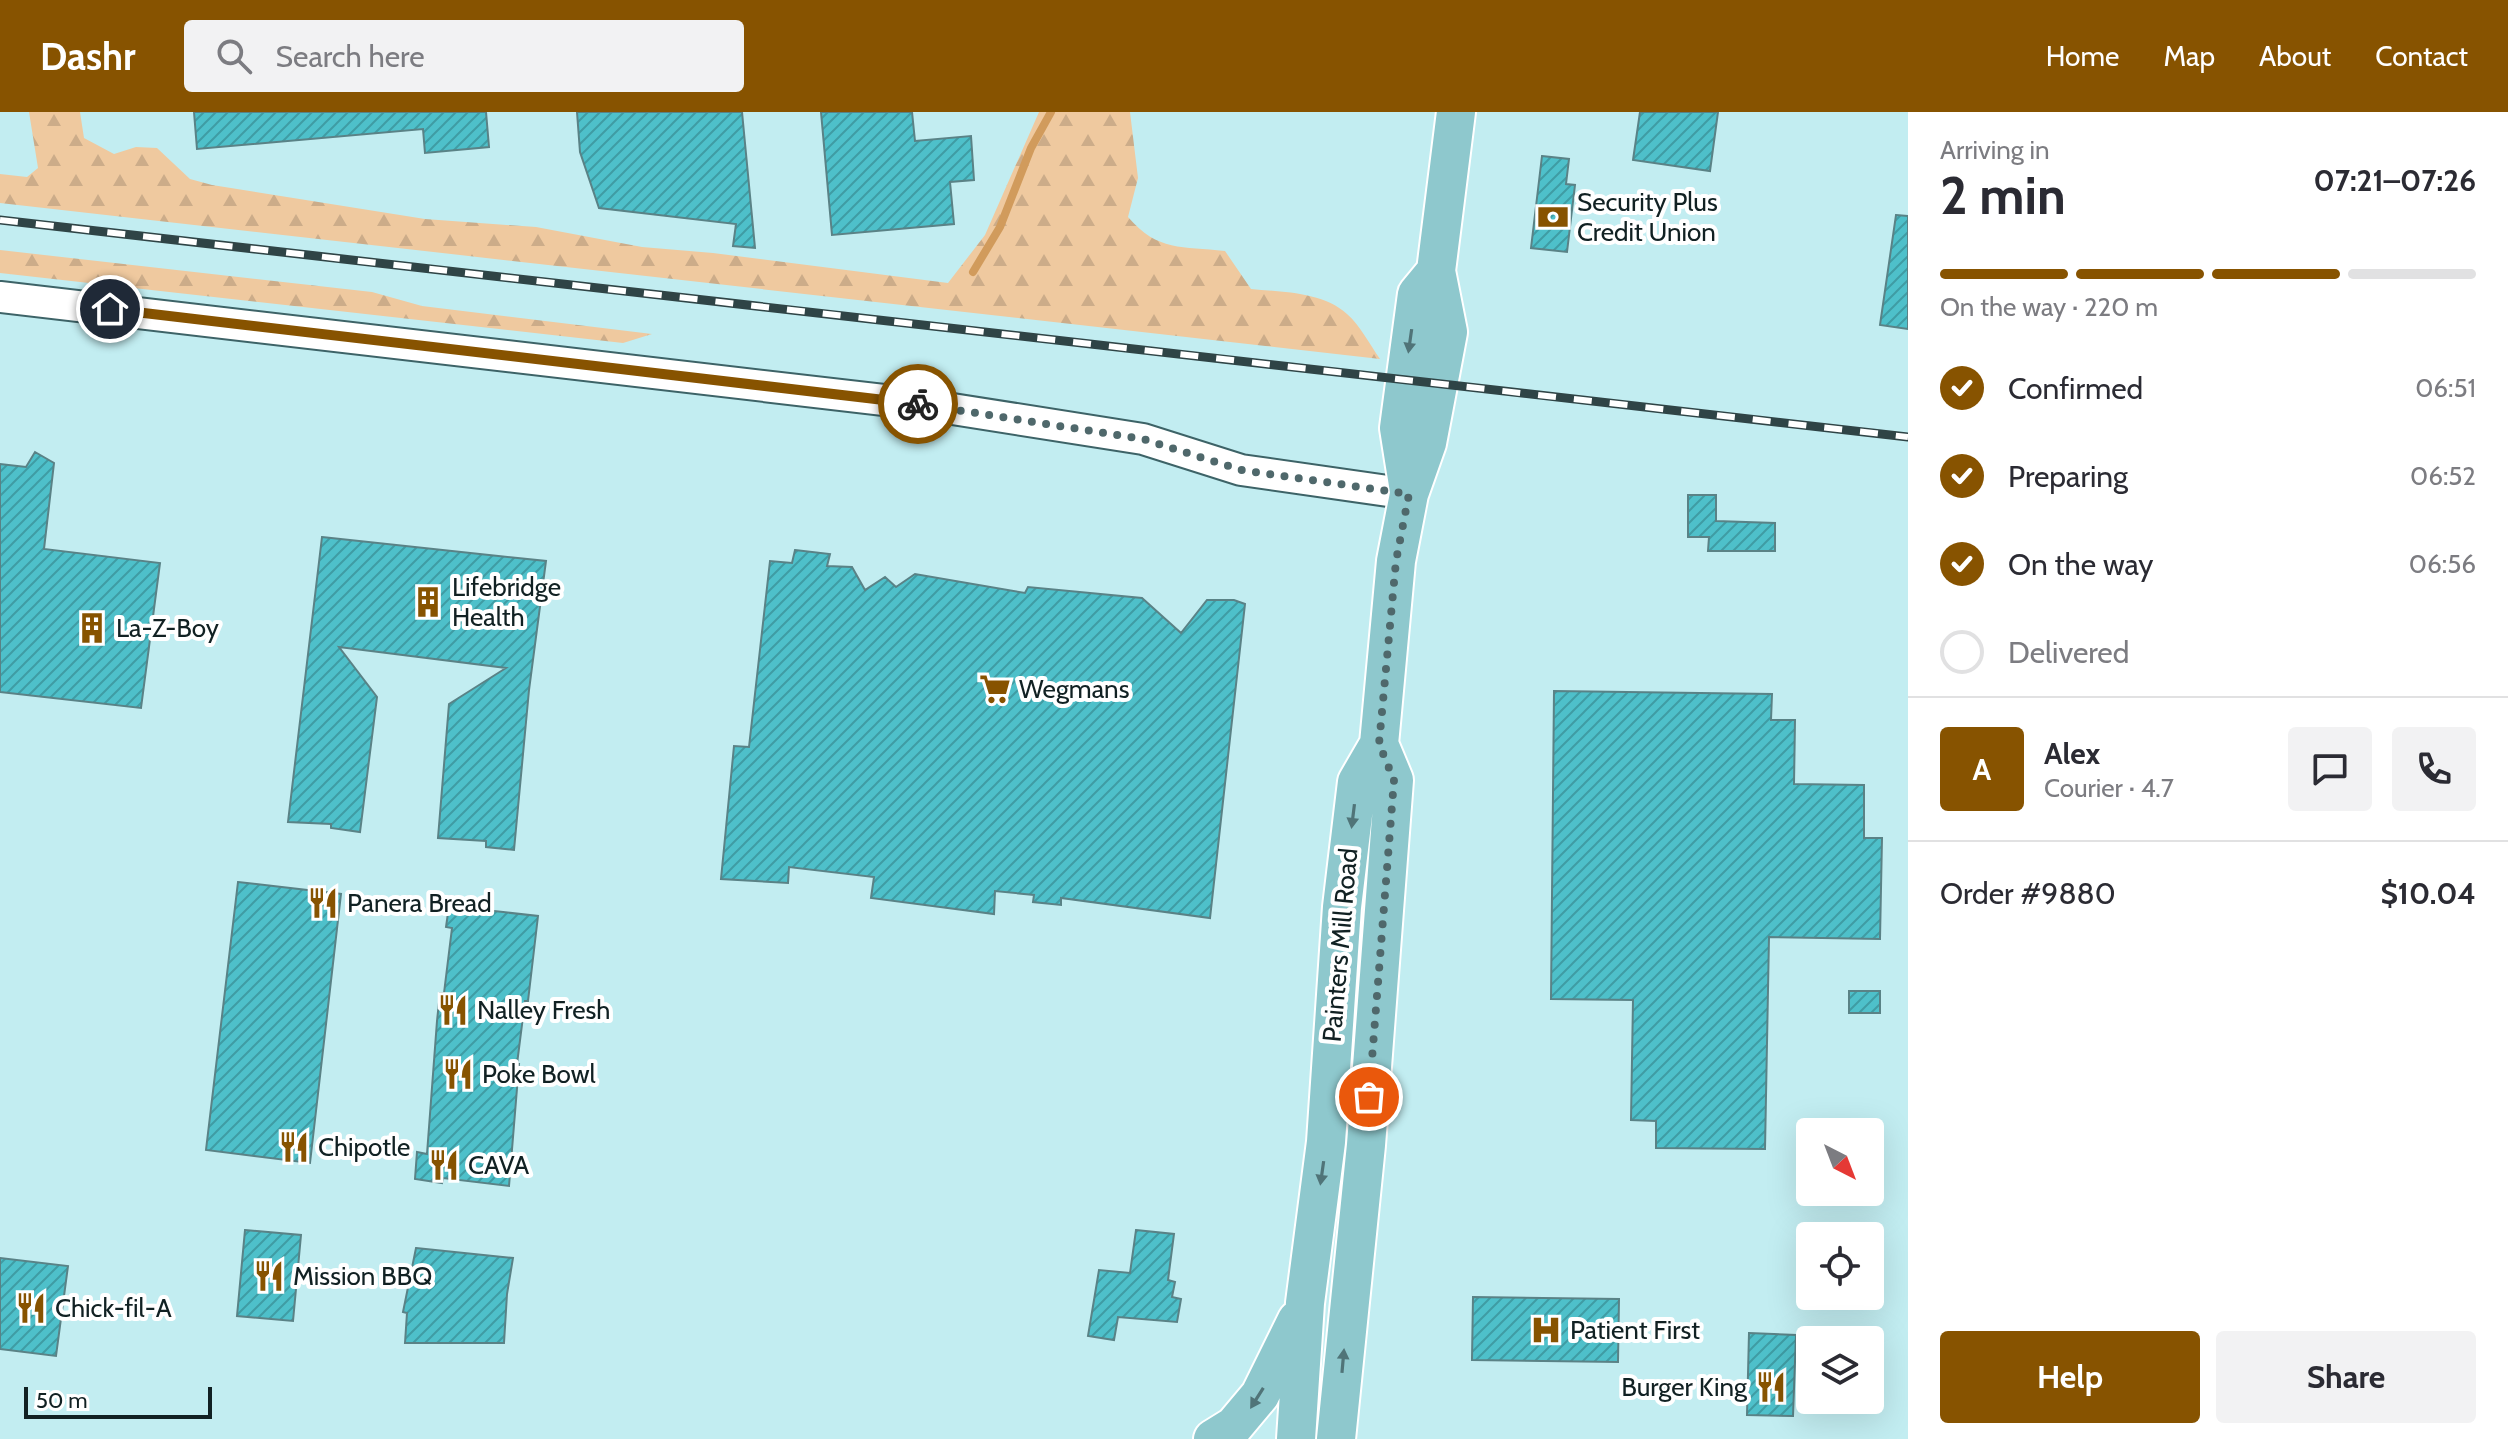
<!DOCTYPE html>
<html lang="en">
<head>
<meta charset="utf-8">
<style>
	:root { --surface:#fff; --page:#f2f2f3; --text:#2b2b33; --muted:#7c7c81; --line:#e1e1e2; --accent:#875300 }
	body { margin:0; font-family:Cabin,sans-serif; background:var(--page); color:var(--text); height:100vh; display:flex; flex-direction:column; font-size:30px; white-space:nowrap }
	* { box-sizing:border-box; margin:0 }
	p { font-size:26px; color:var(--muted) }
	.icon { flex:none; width:44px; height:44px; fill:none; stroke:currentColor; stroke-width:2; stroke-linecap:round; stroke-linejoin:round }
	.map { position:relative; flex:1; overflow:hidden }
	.details { display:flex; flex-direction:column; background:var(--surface); width:600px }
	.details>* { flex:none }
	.needle { width:52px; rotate:138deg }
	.controls { position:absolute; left:1796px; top:1006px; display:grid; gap:16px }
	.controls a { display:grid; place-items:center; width:88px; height:88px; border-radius:8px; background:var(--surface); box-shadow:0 8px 32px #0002; font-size:40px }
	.scale { position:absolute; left:24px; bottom:20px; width:188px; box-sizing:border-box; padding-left:8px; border:4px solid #112123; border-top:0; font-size:22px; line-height:28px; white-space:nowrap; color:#112123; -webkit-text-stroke:6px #fff; paint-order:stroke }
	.pin { position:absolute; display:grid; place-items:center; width:68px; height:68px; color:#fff; margin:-34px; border:4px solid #fff; border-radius:50%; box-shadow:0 2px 8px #0007 }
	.courier { position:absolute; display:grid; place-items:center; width:80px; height:80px; margin:-40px; border:6px solid #875300; border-radius:50%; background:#fff; color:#222; box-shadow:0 2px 10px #0007 }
	.summary em { font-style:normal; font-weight:700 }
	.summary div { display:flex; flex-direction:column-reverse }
	.summary { display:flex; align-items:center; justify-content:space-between; height:136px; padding:0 32px }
	h1 { font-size:52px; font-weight:700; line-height:60px }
	.bar { display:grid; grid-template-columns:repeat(4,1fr); gap:12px 8px; align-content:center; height:96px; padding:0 32px }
	.bar i { height:10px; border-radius:6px; background:var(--line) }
	.bar .active { background:var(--accent) }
	.bar p { grid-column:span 4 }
	.line { display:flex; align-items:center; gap:20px; padding:0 32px; border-top:2px solid var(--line) }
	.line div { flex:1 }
	.round { display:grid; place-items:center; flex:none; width:84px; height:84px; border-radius:8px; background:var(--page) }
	ol { padding:0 32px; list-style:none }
	li { display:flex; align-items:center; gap:24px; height:88px }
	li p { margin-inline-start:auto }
	li .icon { padding:8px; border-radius:50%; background:var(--accent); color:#fff; stroke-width:4 }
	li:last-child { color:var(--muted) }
	li i { width:44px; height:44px; border:4px solid var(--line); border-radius:50% }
	.action { display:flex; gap:16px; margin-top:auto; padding:16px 32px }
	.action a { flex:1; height:92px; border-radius:8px; background:var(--accent); color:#fff; font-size:32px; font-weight:700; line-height:92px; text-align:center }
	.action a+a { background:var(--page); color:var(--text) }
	header { display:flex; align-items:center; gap:48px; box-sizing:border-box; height:112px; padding:0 40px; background:var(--accent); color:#fff }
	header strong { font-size:38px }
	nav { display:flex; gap:44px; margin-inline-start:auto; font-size:28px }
	.search { width:560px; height:72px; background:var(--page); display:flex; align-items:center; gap:20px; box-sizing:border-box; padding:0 28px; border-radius:8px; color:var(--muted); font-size:30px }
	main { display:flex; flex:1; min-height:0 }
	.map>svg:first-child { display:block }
</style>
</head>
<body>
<header>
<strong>Dashr</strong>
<div class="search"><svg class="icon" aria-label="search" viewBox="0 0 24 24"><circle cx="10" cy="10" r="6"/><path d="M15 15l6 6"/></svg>Search here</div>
<nav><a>Home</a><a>Map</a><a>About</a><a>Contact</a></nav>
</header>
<main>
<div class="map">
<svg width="1908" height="1327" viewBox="0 0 1908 1327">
	<defs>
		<pattern id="forest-firs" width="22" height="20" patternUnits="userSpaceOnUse" patternTransform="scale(2)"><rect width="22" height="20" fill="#efc99f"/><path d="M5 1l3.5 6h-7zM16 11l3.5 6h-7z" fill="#ccac89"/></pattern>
		<pattern id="building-hatch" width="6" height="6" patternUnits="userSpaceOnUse" patternTransform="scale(2)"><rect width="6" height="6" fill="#4ec0ca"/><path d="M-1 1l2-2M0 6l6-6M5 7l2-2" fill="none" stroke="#3f9ca4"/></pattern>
	</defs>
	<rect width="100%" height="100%" fill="#c2edf1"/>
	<!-- forest -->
	<path fill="url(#forest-firs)" d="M 29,0 L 80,0 L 84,26 L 114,42 L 136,35 L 157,36 L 190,67 L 212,73 L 425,107 L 536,115 L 642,135 L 713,141 L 948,171 L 985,123 L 1039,0 L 1130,0 L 1138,66 L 1128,105 C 1158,140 1182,134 1225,139 L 1251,177 C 1282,180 1323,180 1347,202 C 1360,213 1370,233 1380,247 L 0,91 L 0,62 L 27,65 L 38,56 Z
		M 0,138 L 372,180 L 422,194 L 652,222 L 623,231 L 0,161 Z"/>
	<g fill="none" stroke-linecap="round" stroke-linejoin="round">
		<!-- stream -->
		<path stroke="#d19b5c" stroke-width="8" d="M 973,160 L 1000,115 L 1031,36 L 1051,0"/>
	</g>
	<!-- building -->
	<path fill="url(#building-hatch)" stroke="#5a8286" stroke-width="2" d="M 194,0 L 486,0 L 489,35 L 425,41 L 423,17 L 197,37 Z
		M 577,0 L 742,0 L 755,136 L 733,134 L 736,112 L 599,96 L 580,40 Z
		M 821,0 L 912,0 L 915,29 L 971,24 L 974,68 L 950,70 L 954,112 L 832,123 Z
		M 1640,0 L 1718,0 L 1710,59 L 1633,48 Z
		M 1542,44 L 1569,47 L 1566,72 L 1575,73 L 1567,140 L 1531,136 Z
		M 1896,103 L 1908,104 L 1908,217 L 1880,213 Z
		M 35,340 L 54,351 L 44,437 L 160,451 L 141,596 L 0,580 L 0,352 L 26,355 Z
		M 1688,383 L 1716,383 L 1716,409 L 1775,411 L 1775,439 L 1708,439 L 1709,425 L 1688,425 Z
		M 322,425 L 546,449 L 529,578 L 514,738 L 486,735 L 486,729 L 438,726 L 449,592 L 506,556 L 339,535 L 377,585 L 360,720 L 331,716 L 331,712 L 288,710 Z
		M 795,438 L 830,442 L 827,454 L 852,455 L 865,478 L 885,465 L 896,475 L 915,462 L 1025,481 L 1028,475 L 1142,486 L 1181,521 L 1207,488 L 1234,488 L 1245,492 L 1210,806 L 1061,786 L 1061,793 L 1033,790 L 1034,783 L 995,779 L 994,802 L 871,786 L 874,765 L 789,755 L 788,771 L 721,767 L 734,634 L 749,635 L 770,449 L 792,451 Z
		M 1554,579 L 1772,582 L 1771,608 L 1795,608 L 1794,672 L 1864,673 L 1864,726 L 1882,726 L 1880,827 L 1769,825 L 1765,1037 L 1656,1036 L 1656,1009 L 1631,1008 L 1633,888 L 1551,887 Z
		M 238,770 L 341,782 L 310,1051 L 206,1038 Z
		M 449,794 L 538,804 L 528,889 L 525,889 L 517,952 L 519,952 L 509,1074 L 443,1066 L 442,1071 L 415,1067 L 417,1040 L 427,1042 L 437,909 L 440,881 L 444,881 L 452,816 L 446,815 Z
		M 1849,879 L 1880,879 L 1880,901 L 1849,901 Z
		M 245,1118 L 301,1123 L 293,1209 L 237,1204 Z
		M 1136,1118 L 1174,1122 L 1168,1168 L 1175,1170 L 1172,1185 L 1181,1187 L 1177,1210 L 1118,1205 L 1114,1228 L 1088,1224 L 1099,1158 L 1130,1161 Z
		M 416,1136 L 513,1146 L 507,1182 L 504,1231 L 405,1231 L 407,1201 L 403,1200 Z
		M 0,1146 L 68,1154 L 56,1244 L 0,1237 Z
		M 1473,1185 L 1619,1187 L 1618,1250 L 1472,1248 Z
		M 1749,1221 L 1796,1223 L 1793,1304 L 1747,1303 Z"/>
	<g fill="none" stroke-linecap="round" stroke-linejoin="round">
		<defs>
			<path id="minor" d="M 0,185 L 927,293 L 1143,327 L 1241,358 L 1409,382"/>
			<path id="major" d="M 1409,379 L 1399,316 L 1417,182 L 1436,159
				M 1213,1327 L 1234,1314 L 1260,1283 L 1297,1208
				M 1296,1327 L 1305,1191 L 1326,1030 L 1342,795 L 1357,670 L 1379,632 L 1396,449 L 1409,382 L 1427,331 L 1448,220 L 1436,159 L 1456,0
				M 1336,1327 L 1366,1033 L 1394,668 L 1379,632"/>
		</defs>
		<!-- minor casing -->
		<use href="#minor" stroke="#3d6367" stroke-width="34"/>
		<!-- major casing -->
		<use href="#major" stroke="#fff" stroke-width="42"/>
		<!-- minor -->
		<use href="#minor" stroke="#fff" stroke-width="30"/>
		<!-- major -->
		<use href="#major" stroke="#8ec8cd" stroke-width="38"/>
		<defs>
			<path id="rail" d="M 0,108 L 1908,325"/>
		</defs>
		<!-- rail casing -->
		<use href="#rail" stroke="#2f4446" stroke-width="9"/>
		<!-- rail -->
		<use href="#rail" stroke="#fff" stroke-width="6" stroke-dasharray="18" stroke-linecap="butt"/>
	</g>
	<!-- one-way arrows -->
	<defs><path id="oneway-solid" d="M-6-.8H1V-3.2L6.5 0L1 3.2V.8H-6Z" transform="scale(2)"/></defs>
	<g fill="#507478">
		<use href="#oneway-solid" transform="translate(1410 229) rotate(98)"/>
		<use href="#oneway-solid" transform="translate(1353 704) rotate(97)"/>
		<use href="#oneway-solid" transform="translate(1322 1061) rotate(98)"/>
		<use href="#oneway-solid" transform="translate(1343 1249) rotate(-85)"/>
		<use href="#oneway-solid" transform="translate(1257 1286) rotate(122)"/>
	</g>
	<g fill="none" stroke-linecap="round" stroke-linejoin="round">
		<!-- done -->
		<path stroke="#4f686b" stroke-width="8" stroke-dasharray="0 14.4" d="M 918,292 L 1143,327 L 1241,358 L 1409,382 L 1396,449 L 1379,632 L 1394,668 L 1369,985"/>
		<!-- route -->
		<path stroke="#875300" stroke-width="10" d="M 110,197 L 918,292"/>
	</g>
	<!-- icons -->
	<defs>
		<symbol id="bank-bare" viewBox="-9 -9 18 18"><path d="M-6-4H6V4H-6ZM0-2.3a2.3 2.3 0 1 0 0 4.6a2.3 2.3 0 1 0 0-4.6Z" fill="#875300" stroke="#fff" stroke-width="2.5" paint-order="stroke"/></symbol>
		<symbol id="building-bare" viewBox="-9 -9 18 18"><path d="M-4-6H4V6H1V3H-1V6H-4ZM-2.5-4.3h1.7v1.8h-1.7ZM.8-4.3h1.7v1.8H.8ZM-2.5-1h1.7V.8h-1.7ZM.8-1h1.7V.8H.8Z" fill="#875300" stroke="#fff" stroke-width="2.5" paint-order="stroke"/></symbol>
		<symbol id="supermarket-bare" viewBox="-9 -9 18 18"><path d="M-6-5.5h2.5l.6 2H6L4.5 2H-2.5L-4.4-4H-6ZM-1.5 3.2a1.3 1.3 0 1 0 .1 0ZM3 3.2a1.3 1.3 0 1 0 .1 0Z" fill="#875300" stroke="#fff" stroke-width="2.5" paint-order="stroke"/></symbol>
		<symbol id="restaurant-bare" viewBox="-9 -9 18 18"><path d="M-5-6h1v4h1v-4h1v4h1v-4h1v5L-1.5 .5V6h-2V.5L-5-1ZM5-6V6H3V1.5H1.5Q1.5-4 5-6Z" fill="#875300" stroke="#fff" stroke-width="2.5" paint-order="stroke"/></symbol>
		<symbol id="hospital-bare" viewBox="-9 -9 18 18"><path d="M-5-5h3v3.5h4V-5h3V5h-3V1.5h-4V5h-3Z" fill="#875300" stroke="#fff" stroke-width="2.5" paint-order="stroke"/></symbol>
	</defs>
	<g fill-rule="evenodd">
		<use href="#bank-bare" x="1531" y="83" width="44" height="44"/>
		<use href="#building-bare" x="406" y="468" width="44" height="44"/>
		<use href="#building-bare" x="70" y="494" width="44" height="44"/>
		<use href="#supermarket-bare" x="973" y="555" width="44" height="44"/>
		<use href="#restaurant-bare" x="301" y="769" width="44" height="44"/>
		<use href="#restaurant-bare" x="431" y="876" width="44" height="44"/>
		<use href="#restaurant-bare" x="436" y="940" width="44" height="44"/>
		<use href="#restaurant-bare" x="272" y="1013" width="44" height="44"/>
		<use href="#restaurant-bare" x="422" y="1031" width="44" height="44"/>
		<use href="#restaurant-bare" x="247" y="1142" width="44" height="44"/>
		<use href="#restaurant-bare" x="9" y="1174" width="44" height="44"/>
		<use href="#hospital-bare" x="1524" y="1196" width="44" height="44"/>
		<use href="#restaurant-bare" x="1749" y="1253" width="44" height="44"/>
	</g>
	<g text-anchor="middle" stroke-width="8" stroke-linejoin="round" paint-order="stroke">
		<!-- poi labels -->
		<g font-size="26" fill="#112123" stroke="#fff" text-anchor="start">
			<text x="1577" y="99">Security Plus<tspan x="1577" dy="30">Credit Union</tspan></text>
			<text x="452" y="484">Lifebridge<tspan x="452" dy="30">Health</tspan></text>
			<text x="116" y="525">La-Z-Boy</text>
			<text x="1019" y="586">Wegmans</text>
			<text x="347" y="800">Panera Bread</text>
			<text x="477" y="907">Nalley Fresh</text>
			<text x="482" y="971">Poke Bowl</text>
			<text x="318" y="1044">Chipotle</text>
			<text x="468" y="1062">CAVA</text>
			<text x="293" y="1173">Mission BBQ</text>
			<text x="55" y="1205">Chick-fil-A</text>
			<text x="1570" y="1227">Patient First</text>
			<text x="1747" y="1284" text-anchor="end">Burger King</text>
		</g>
		<!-- street labels -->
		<g font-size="26" fill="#112123" stroke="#fff">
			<text transform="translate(1340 833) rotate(-85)" y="9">Painters Mill Road</text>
		</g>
	</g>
</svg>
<div class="controls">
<a><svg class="needle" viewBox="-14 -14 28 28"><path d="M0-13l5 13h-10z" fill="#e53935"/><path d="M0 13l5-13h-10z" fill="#7c7c81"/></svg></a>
<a><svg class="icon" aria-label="locate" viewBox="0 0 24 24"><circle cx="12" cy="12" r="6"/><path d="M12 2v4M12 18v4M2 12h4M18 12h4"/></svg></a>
<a><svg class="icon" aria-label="layers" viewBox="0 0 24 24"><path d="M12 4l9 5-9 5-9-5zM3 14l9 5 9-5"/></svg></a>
</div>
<div class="scale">50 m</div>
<div class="pin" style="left:1369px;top:985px;background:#ea580c"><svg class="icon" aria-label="bag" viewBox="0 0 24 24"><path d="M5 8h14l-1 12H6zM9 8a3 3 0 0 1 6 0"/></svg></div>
<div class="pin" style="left:110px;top:197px;background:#1f2937"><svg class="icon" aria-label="home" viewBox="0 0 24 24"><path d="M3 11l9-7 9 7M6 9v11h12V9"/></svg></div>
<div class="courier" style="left:918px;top:292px"><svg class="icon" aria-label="bike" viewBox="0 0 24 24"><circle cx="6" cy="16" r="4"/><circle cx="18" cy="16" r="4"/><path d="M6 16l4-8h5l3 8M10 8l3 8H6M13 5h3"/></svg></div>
</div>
<section class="details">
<div class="summary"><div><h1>2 min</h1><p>Arriving in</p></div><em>07:21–07:26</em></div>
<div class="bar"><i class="active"></i><i class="active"></i><i class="active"></i><i></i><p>On the way · 220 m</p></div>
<ol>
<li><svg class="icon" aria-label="check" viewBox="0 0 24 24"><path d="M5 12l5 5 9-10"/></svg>Confirmed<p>06:51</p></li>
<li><svg class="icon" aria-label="check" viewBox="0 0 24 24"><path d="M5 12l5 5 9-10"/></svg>Preparing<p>06:52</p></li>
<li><svg class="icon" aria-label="check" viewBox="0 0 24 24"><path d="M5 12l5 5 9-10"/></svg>On the way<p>06:56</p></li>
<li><i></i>Delivered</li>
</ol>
<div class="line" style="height:144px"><b class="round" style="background:var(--accent);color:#fff">A</b><div><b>Alex</b><p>Courier · 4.7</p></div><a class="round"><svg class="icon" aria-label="chat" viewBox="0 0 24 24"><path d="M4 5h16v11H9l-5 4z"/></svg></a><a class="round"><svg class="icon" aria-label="phone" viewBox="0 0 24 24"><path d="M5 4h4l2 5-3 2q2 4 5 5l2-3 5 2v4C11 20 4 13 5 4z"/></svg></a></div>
<div class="line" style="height:104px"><div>Order #9880</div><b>$10.04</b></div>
<div class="action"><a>Help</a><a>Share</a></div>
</section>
</main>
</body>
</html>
